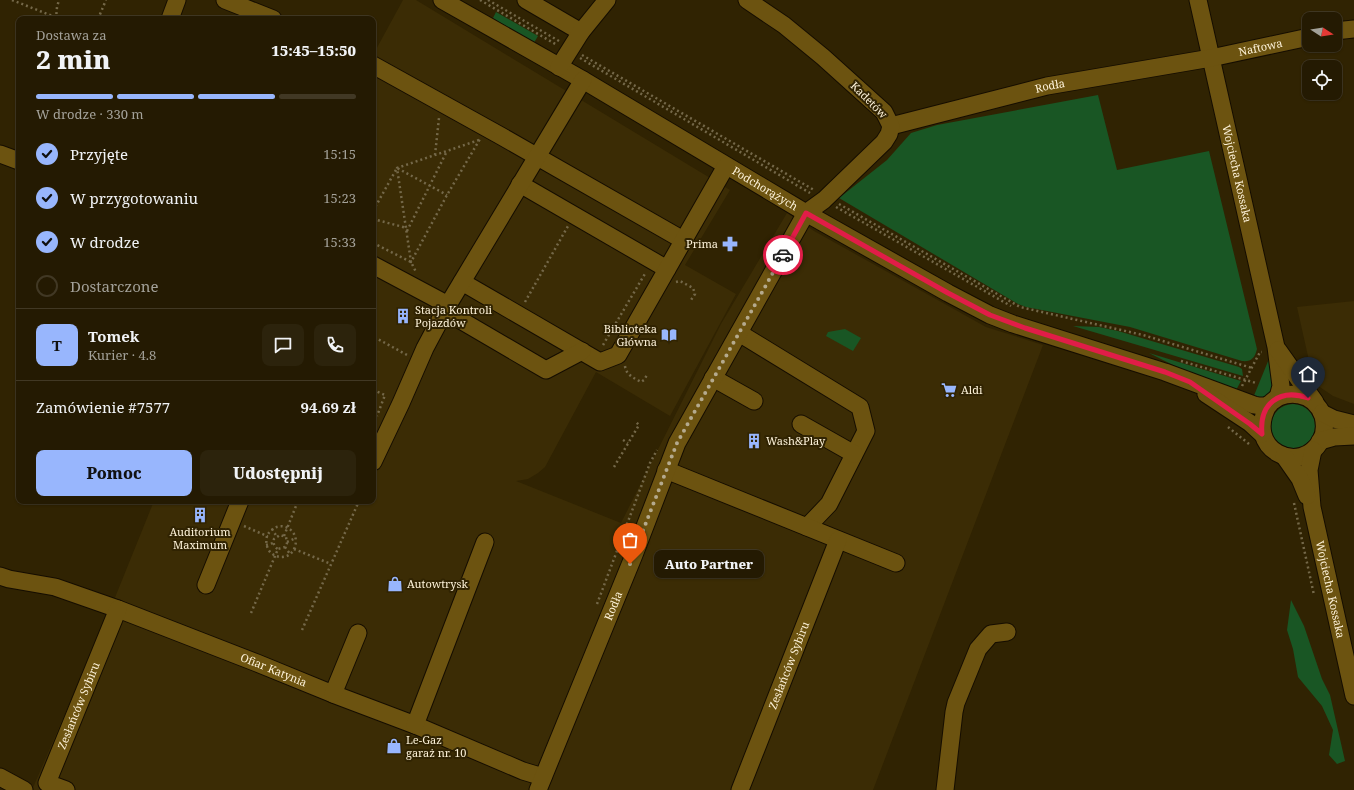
<!DOCTYPE html>
<html lang="pl">
<head>
<meta charset="utf-8">
<style>
	:root { --surface:#241a02; --page:#2c230c; --text:#f1f3f6; --muted:#a3a199; --line:#413824; --accent:#98b6fd }
	body { margin:0; font-family:"Noto Serif",serif; background:var(--page); color:var(--text); height:100vh; display:flex; flex-direction:column; font-size:15px; white-space:nowrap }
	* { box-sizing:border-box; margin:0 }
	p { font-size:13px; color:var(--muted) }
	.icon { flex:none; width:22px; height:22px; fill:none; stroke:currentColor; stroke-width:2; stroke-linecap:round; stroke-linejoin:round }
	.map { position:relative; flex:1; overflow:hidden }
	.side { position:absolute; left:16px; top:16px; width:360px; height:488px; display:flex; flex-direction:column; background:var(--surface); border-radius:8px; box-shadow:0 1px 3px #0004,0 0 0 1px var(--line) }
	.side>* { flex:none }
	.needle { width:26px; rotate:102deg }
	.controls { position:absolute; left:1302px; top:12px; display:grid; gap:8px }
	.controls a { display:grid; place-items:center; width:40px; height:40px; border-radius:8px; background:var(--surface); box-shadow:0 1px 3px #0004,0 0 0 1px var(--line); font-size:20px }
	.pin { position:absolute; display:grid; place-items:center; width:34px; height:34px; color:#fff; margin:-41px -17px; border-radius:50% 50% 50% 0; rotate:-45deg; box-shadow:0 0 4px #0007 }
	.pin .icon { rotate:45deg }
	.courier { position:absolute; display:grid; place-items:center; width:40px; height:40px; margin:-20px; border:3px solid #e11d48; border-radius:50%; background:#fff; color:#222; box-shadow:0 1px 5px #0007 }
	.bubble { position:absolute; height:28px; border-radius:8px; background:var(--surface); box-shadow:0 1px 3px #0004,0 0 0 1px var(--line); font-size:13px; font-weight:800; line-height:28px; text-align:center }
	.headline em { font-style:normal; font-weight:800 }
	.headline div { display:flex; flex-direction:column-reverse }
	.headline { display:flex; align-items:center; justify-content:space-between; height:68px; padding:0 20px }
	h1 { font-size:26px; font-weight:800; line-height:30px }
	.bar { display:grid; grid-template-columns:repeat(4,1fr); gap:6px 4px; align-content:center; height:48px; padding:0 20px }
	.bar i { height:5px; border-radius:3px; background:var(--line) }
	.bar .selected { background:var(--accent) }
	.bar p { grid-column:span 4 }
	.line { display:flex; align-items:center; gap:10px; padding:0 20px; border-top:1px solid var(--line) }
	.line div { flex:1 }
	.round { display:grid; place-items:center; flex:none; width:42px; height:42px; border-radius:8px; background:var(--page) }
	ol { padding:0 20px; list-style:none }
	li { display:flex; align-items:center; gap:12px; height:44px }
	li p { margin-inline-start:auto }
	li .icon { padding:4px; border-radius:50%; background:var(--accent); color:#111; stroke-width:4 }
	li:last-child { color:var(--muted) }
	li i { width:22px; height:22px; border:2px solid var(--line); border-radius:50% }
	.cta { display:flex; gap:8px; margin-top:auto; padding:8px 20px }
	.cta a { flex:1; height:46px; border-radius:8px; background:var(--accent); color:#111; font-size:16px; font-weight:800; line-height:46px; text-align:center }
	.cta a+a { background:var(--page); color:var(--text) }
	.map>svg:first-child { display:block }
</style>
</head>
<body>
<div class="map">
<svg width="1354" height="790" viewBox="0 0 1354 790">
	<rect width="100%" height="100%" fill="#302302"/>
	<!-- built -->
	<path fill="#3b2c05" d="M 403,0 L 416,0 L 730,190 L 685,265 L 736,294 L 670,416 L 596,372 L 545,467 L 538,473 L 528,479 L 516,481 L 621,523 L 721,324 L 787,213 L 814,231 L 986,327 L 1043,345 L 873,790 L 32,790 L 114,600 L 154,501 L 373,501 L 373,55 Z
		M 1354,301 L 1354,404 L 1333,396 L 1314,383 L 1297,307 Z"/>
	<!-- green -->
	<path fill="#195624" d="M 496,12 L 538,36 L 532,46 L 511,29 L 493,18 Z
		M 1098,95 L 1117,170 L 1209,151 L 1257,349 C 1255,358 1251,362 1242,361 L 1130,327 L 1026,307 L 1018,304 L 839,198 L 887,160 L 911,133 L 937,125 Z
		M 1073,326 L 1099,327 L 1118,331 L 1239,367 L 1242,369 L 1243,376 Z
		M 845,329 L 861,338 L 853,351 L 826,336 L 828,332 Z
		M 1149,353 L 1241,381 L 1235,392 L 1179,368 Z
		M 1271,354 C 1273,362 1275,370 1276,377 C 1276,391 1267,400 1253,398 Z
		M1271 426a22 22 0 1 1 44 0a22 22 0 1 1-44 0Z
		M 1291,600 L 1304,626 L 1322,679 L 1330,695 L 1345,761 L 1337,764 L 1329,755 L 1333,730 L 1322,706 L 1298,677 L 1293,649 L 1287,630 Z"/>
	<g fill="none" stroke-linecap="round" stroke-linejoin="round">
		<defs>
			<g id="minor">
				<path d="M 225,0 L 273,19"/>
				<path id="s1" d="M 442,0 L 583,80 L 806,213 L 948,293 L 990,315 L 1013,324 L 1165,372 L 1254,405 C 1259,406 1264,407 1269,405 C 1270,404 1272,401 1273,401 C 1280,395 1291,393 1299,395 C 1310,397 1319,405 1323,416 C 1325,424 1325,433 1321,440 C 1302,477 1242,450 1269,404"/>
				<path d="M 526,0 L 581,32"/>
				<path id="s2" d="M 1198,0 L 1276,347 L 1281,386 L 1278,397"/>
				<path d="M 170,19 L 177,0"/>
				<path d="M 1335,31 L 1354,29"/>
				<path d="M 373,65 L 501,136 L 683,240"/>
				<path d="M 559,67 L 581,32 L 607,0"/>
				<path id="s3" d="M 891,126 L 1047,86 L 1211,58 L 1309,37"/>
				<path d="M 0,154 L 19,161"/>
				<path d="M 520,184 L 667,269"/>
				<path d="M 373,265 L 448,305"/>
				<path d="M 462,282 L 600,362 L 618,355 L 726,166"/>
				<path d="M 445,311 L 546,370 L 582,351"/>
				<path d="M 739,333 L 860,407 L 866,431 L 829,504 L 807,527"/>
				<path d="M 1278,350 L 1315,402"/>
				<path d="M 713,378 L 754,401"/>
				<path d="M 1206,394 L 1250,423 L 1262,434"/>
				<path d="M 1322,413 L 1334,419 L 1354,424"/>
				<path d="M 801,424 L 854,454"/>
				<path d="M 1320,441 L 1334,437 L 1354,436"/>
				<path id="s4" d="M 1313,450 L 1309,470 L 1312,507 L 1354,696"/>
				<path d="M 1284,456 L 1300,479 L 1307,496"/>
				<path d="M 373,462 L 401,403 L 425,348 L 448,305 L 583,80"/>
				<path d="M 666,470 L 896,563"/>
				<path id="s5" d="M 0,576 L 9,579 L 55,587 L 118,609 L 257,663 L 333,694 L 415,725 L 523,771 L 543,777"/>
				<path d="M 206,585 L 240,501"/>
				<path d="M 333,694 L 358,633"/>
				<path d="M 415,725 L 485,542"/>
				<path d="M 0,777 L 24,790"/>
				<path id="s6" d="M 66,790 L 47,783 L 118,609"/>
				<path id="s7" d="M 538,790 L 634,555 L 677,443 L 806,213 L 824,200 L 884,142 L 889,134 L 891,126 L 884,112 L 823,57 L 784,25 L 747,0"/>
				<path id="s8" d="M 740,790 L 838,540"/>
				<path d="M 945,790 L 954,712 L 956,703 L 978,649 L 991,634 L 1007,632"/>
			</g>
		</defs>
		<!-- minor casing -->
		<use href="#minor" stroke="#150d00" stroke-width="19"/>
		<!-- path -->
		<path stroke="#746849" stroke-width="2.5" stroke-dasharray="2 3" stroke-linecap="butt" d="M 12,0 L 60,19
			M 480,0 L 557,45
			M 488,0 L 559,41
			M 56,19 L 57,7 L 59,0
			M 98,19 L 106,0
			M 582,55 L 814,190
			M 580,58 L 810,193
			M 479,140 L 397,168 L 411,262 L 447,195 L 480,139
			M 435,155 L 439,118
			M 839,204 L 1020,307 L 1143,335 L 1252,368
			M 836,207 L 1011,306
			M 373,211 L 397,168 L 447,195
			M 373,219 L 407,228
			M 407,231 L 447,151
			M 373,243 L 411,262 L 416,272
			M 676,282 L 680,281 L 693,288 L 695,294 L 691,300
			M 525,302 L 568,226
			M 373,344 L 376,338 L 407,355
			M 603,345 L 646,272
			M 1181,361 L 1256,383
			M 625,366 C 626,375 634,378 641,382 L 644,380 L 647,375
			M 1242,386 L 1260,352 L 1262,352
			M 373,390 L 385,395 L 377,416
			M 1228,427 L 1249,444
			M 623,440 L 628,443
			M 614,467 L 639,425 L 636,422
			M 1294,503 L 1314,595
			M 244,526 L 267,536 C 262,557 287,564 294,549 C 303,530 277,516 267,536
			M 272,529 L 277,537
			M 284,536 L 298,501
			M 287,542 L 296,538
			M 266,545 L 273,543
			M 285,547 L 290,554
			M 294,549 L 331,564
			M 597,604 L 650,463 L 657,450
			M 251,613 L 278,549 L 285,547 L 287,543 L 286,537 L 280,535 L 274,539 C 273,543 274,547 278,549
			M 302,630 L 359,501"/>
		<!-- minor -->
		<use href="#minor" stroke="#6c5310" stroke-width="17"/>
	</g>
	<g fill="none" stroke-linecap="round" stroke-linejoin="round">
		<!-- done -->
		<path stroke="#b5aa8e" stroke-width="4" stroke-dasharray="0 7.2" d="M 630,564 L 677,443 L 783,255"/>
		<!-- route -->
		<path stroke="#e11d48" stroke-width="5" d="M 783,255 L 806,213 L 948,293 L 990,315 L 1025,328 L 1165,372 L 1190,382 L 1250,424 L 1262,434 C 1259,404 1279,388 1308,398"/>
	</g>
	<!-- icons -->
	<defs>
		<symbol id="pharmacy-bare" viewBox="-9 -9 18 18"><path d="M-2-6h4v4h4v4h-4v4h-4v-4h-4v-4h4Z" fill="#98b6fd" stroke="#302302" stroke-width="2.5" paint-order="stroke"/></symbol>
		<symbol id="building-bare" viewBox="-9 -9 18 18"><path d="M-4-6H4V6H1V3H-1V6H-4ZM-2.5-4.3h1.7v1.8h-1.7ZM.8-4.3h1.7v1.8H.8ZM-2.5-1h1.7V.8h-1.7ZM.8-1h1.7V.8H.8Z" fill="#98b6fd" stroke="#302302" stroke-width="2.5" paint-order="stroke"/></symbol>
		<symbol id="library-bare" viewBox="-9 -9 18 18"><path d="M-6-4Q-3-5.5-.7-3.5V5Q-3 3-6 4ZM6-4Q3-5.5 .7-3.5V5Q3 3 6 4Z" fill="#98b6fd" stroke="#302302" stroke-width="2.5" paint-order="stroke"/></symbol>
		<symbol id="supermarket-bare" viewBox="-9 -9 18 18"><path d="M-6-5.5h2.5l.6 2H6L4.5 2H-2.5L-4.4-4H-6ZM-1.5 3.2a1.3 1.3 0 1 0 .1 0ZM3 3.2a1.3 1.3 0 1 0 .1 0Z" fill="#98b6fd" stroke="#302302" stroke-width="2.5" paint-order="stroke"/></symbol>
		<symbol id="shop-bare" viewBox="-9 -9 18 18"><path d="M-5-2.5h2.3a2.7 3.5 0 0 1 5.4 0H5L5.5 6h-11ZM-1.5-2.5h3a1.5 2.3 0 0 0-3 0Z" fill="#98b6fd" stroke="#302302" stroke-width="2.5" paint-order="stroke"/></symbol>
	</defs>
	<g fill-rule="evenodd">
		<use href="#pharmacy-bare" x="719" y="233" width="22" height="22"/>
		<use href="#building-bare" x="392" y="305" width="22" height="22"/>
		<use href="#library-bare" x="658" y="324" width="22" height="22"/>
		<use href="#supermarket-bare" x="938" y="379" width="22" height="22"/>
		<use href="#building-bare" x="743" y="430" width="22" height="22"/>
		<use href="#building-bare" x="189" y="504" width="22" height="22"/>
		<use href="#shop-bare" x="384" y="573" width="22" height="22"/>
		<use href="#shop-bare" x="383" y="735" width="22" height="22"/>
	</g>
	<g text-anchor="middle" stroke-width="4" stroke-linejoin="round" paint-order="stroke">
		<!-- street labels -->
		<g font-size="11" fill="#fdf2d9" stroke="#302302">
			<text dy="4" stroke="none"><textPath href="#s3" startOffset="378">Naftowa</textPath></text>
			<text dy="4" stroke="none"><textPath href="#s3" startOffset="164">Rodła</textPath></text>
			<text transform="translate(869 100) rotate(45)" y="4">Kadetów</text>
			<text dy="4" stroke="none"><textPath href="#s2" startOffset="178">Wojciecha Kossaka</textPath></text>
			<text dy="4" stroke="none"><textPath href="#s1" startOffset="374">Podchorążych</textPath></text>
			<text dy="4" stroke="none"><textPath href="#s4" startOffset="142">Wojciecha Kossaka</textPath></text>
			<text dy="4" stroke="none"><textPath href="#s7" startOffset="199">Rodła</textPath></text>
			<text dy="4" stroke="none"><textPath href="#s8" startOffset="134">Zesłańców Sybiru</textPath></text>
			<text dy="4" stroke="none"><textPath href="#s5" startOffset="290">Ofiar Katynia</textPath></text>
			<text dy="4" stroke="none"><textPath href="#s6" startOffset="104">Zesłańców Sybiru</textPath></text>
		</g>
		<!-- poi labels -->
		<g font-size="11" fill="#fdf2d9" stroke="#302302" text-anchor="start">
			<text x="718" y="248" text-anchor="end">Prima</text>
			<text x="415" y="314">Stacja Kontroli<tspan x="415" dy="13">Pojazdów</tspan></text>
			<text x="657" y="333" text-anchor="end">Biblioteka<tspan x="657" dy="13">Główna</tspan></text>
			<text x="961" y="394">Aldi</text>
			<text x="766" y="445">Wash&amp;Play</text>
			<text x="200" y="536" text-anchor="middle">Auditorium<tspan x="200" dy="13">Maximum</tspan></text>
			<text x="407" y="588">Autowtrysk</text>
			<text x="406" y="744">Le-Gaz<tspan x="406" dy="13">garaż nr. 10</tspan></text>
		</g>
	</g>
</svg>
<div class="controls">
<a><svg class="needle" viewBox="-14 -14 28 28"><path d="M0-13l5 13h-10z" fill="#e53935"/><path d="M0 13l5-13h-10z" fill="#a3a199"/></svg></a>
<a><svg class="icon" aria-label="locate" viewBox="0 0 24 24"><circle cx="12" cy="12" r="6"/><path d="M12 2v4M12 18v4M2 12h4M18 12h4"/></svg></a>
</div>
<div class="pin" style="left:630px;top:564px;background:#ea580c"><svg class="icon" aria-label="bag" viewBox="0 0 24 24"><path d="M5 8h14l-1 12H6zM9 8a3 3 0 0 1 6 0"/></svg></div>
<div class="pin" style="left:1308px;top:398px;background:#1f2937"><svg class="icon" aria-label="home" viewBox="0 0 24 24"><path d="M3 11l9-7 9 7M6 9v11h12V9"/></svg></div>
<div class="courier" style="left:783px;top:255px"><svg class="icon" aria-label="car" viewBox="0 0 24 24"><path d="M5 17H2v-5l4-1 3-4h7l3 4 3 1v5h-3M9 17h6M6 11h13"/><circle cx="7" cy="17" r="2"/><circle cx="17" cy="17" r="2"/></svg></div>
<div class="bubble" style="left:654px;top:550px;width:110px">Auto Partner</div>
<section class="side">
<div class="headline"><div><h1>2 min</h1><p>Dostawa za</p></div><em>15:45–15:50</em></div>
<div class="bar"><i class="selected"></i><i class="selected"></i><i class="selected"></i><i></i><p>W drodze · 330 m</p></div>
<ol>
<li><svg class="icon" aria-label="check" viewBox="0 0 24 24"><path d="M5 12l5 5 9-10"/></svg>Przyjęte<p>15:15</p></li>
<li><svg class="icon" aria-label="check" viewBox="0 0 24 24"><path d="M5 12l5 5 9-10"/></svg>W przygotowaniu<p>15:23</p></li>
<li><svg class="icon" aria-label="check" viewBox="0 0 24 24"><path d="M5 12l5 5 9-10"/></svg>W drodze<p>15:33</p></li>
<li><i></i>Dostarczone</li>
</ol>
<div class="line" style="height:72px"><b class="round" style="background:var(--accent);color:#111">T</b><div><b>Tomek</b><p>Kurier · 4.8</p></div><a class="round"><svg class="icon" aria-label="chat" viewBox="0 0 24 24"><path d="M4 5h16v11H9l-5 4z"/></svg></a><a class="round"><svg class="icon" aria-label="phone" viewBox="0 0 24 24"><path d="M5 4h4l2 5-3 2q2 4 5 5l2-3 5 2v4C11 20 4 13 5 4z"/></svg></a></div>
<div class="line" style="height:52px"><div>Zamówienie #7577</div><b>94.69 zł</b></div>
<div class="cta"><a>Pomoc</a><a>Udostępnij</a></div>
</section>
</div>
</body>
</html>
